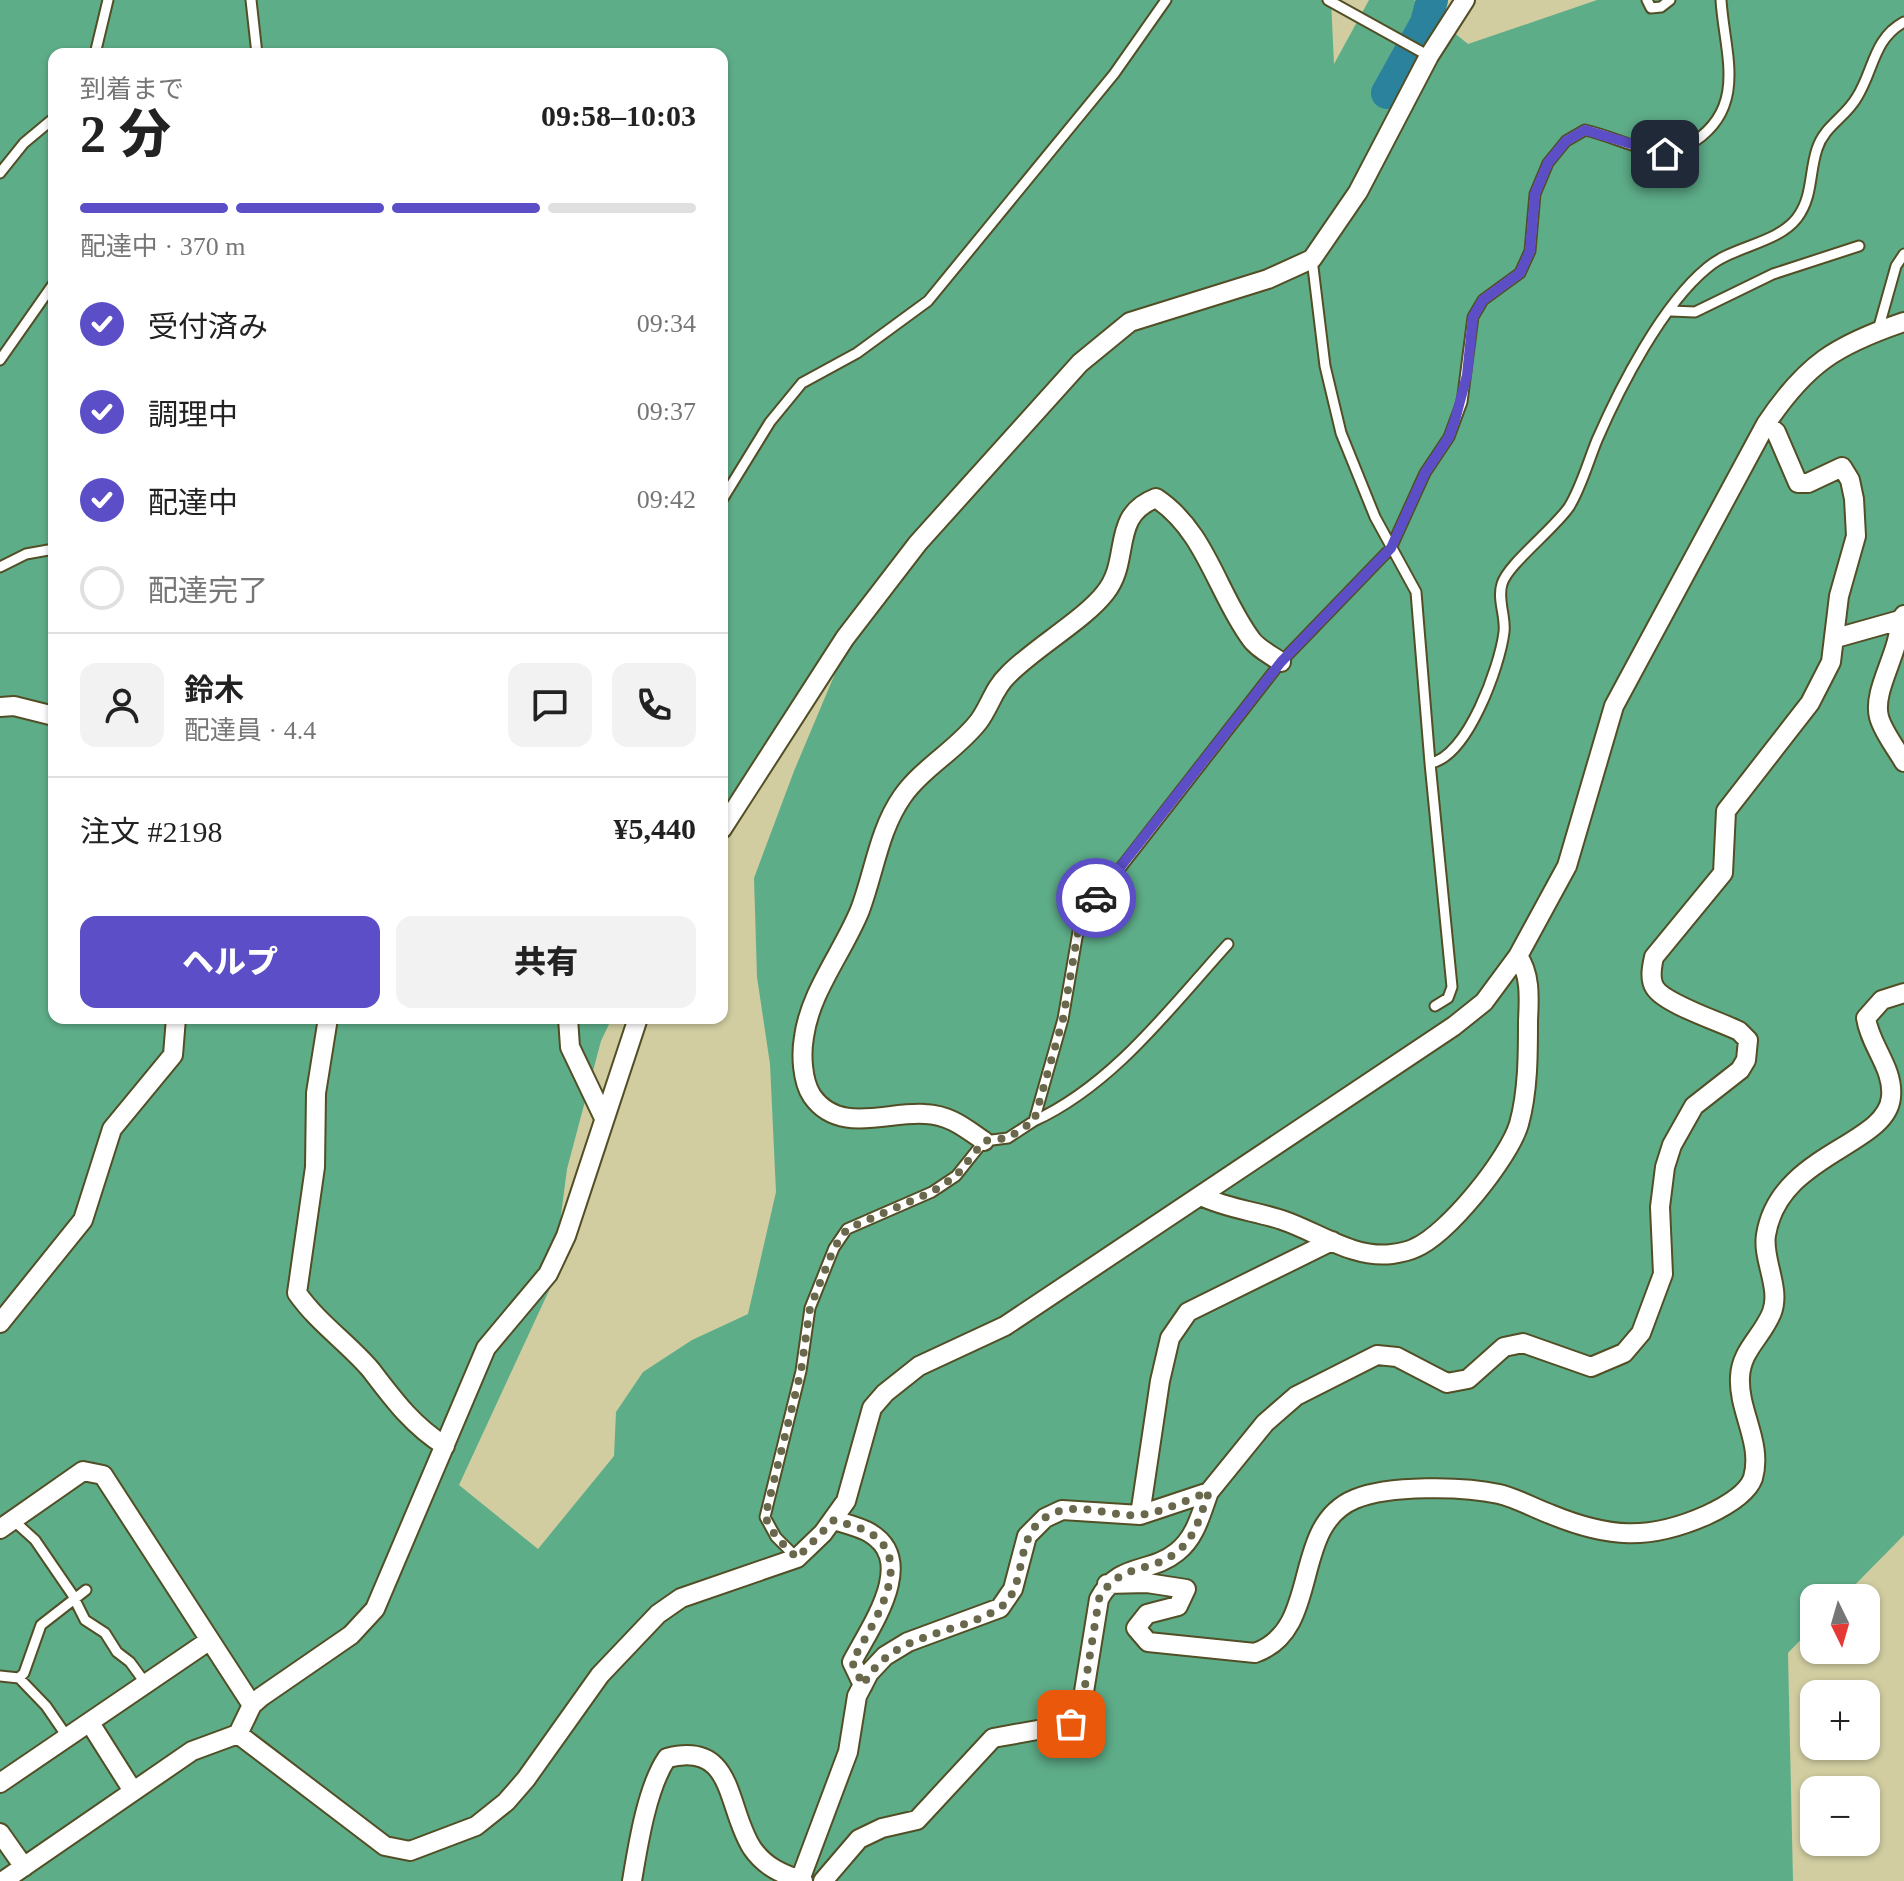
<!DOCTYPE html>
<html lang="ja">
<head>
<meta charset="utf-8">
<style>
	:root { --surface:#fff; --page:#f2f2f2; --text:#222; --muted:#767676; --line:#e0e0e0; --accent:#5b4ec7 }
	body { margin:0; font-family:"Times New Roman","Noto Sans JP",serif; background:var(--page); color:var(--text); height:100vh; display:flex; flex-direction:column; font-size:30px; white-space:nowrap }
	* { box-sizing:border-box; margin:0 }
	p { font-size:26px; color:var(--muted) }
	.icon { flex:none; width:44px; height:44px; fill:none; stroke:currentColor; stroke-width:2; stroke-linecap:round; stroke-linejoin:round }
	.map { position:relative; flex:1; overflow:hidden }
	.side { position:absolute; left:48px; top:48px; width:680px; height:976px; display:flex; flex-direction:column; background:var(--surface); border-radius:16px; box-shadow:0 2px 6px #0004 }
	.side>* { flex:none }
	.needle { width:52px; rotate:175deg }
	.fabs { position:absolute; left:1800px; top:1584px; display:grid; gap:16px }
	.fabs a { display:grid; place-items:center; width:80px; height:80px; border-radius:16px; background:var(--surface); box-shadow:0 2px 6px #0004; font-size:40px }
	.pin { position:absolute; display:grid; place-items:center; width:68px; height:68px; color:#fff; margin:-34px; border-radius:16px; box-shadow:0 4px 12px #0006 }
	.courier { position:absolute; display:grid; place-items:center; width:80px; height:80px; margin:-40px; border:6px solid #5b4ec7; border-radius:50%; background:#fff; color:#222; box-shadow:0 2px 10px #0007 }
	.headline em { font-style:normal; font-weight:800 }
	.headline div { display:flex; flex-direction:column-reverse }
	.headline { display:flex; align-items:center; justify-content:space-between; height:136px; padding:0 32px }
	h1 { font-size:52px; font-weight:800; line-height:60px }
	.bar { display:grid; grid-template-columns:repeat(4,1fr); gap:12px 8px; align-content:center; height:96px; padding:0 32px }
	.bar i { height:10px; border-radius:6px; background:var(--line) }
	.bar .active { background:var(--accent) }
	.bar p { grid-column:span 4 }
	.line { display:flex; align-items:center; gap:20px; padding:0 32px; border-top:2px solid var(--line) }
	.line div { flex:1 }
	.round { display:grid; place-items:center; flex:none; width:84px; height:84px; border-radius:16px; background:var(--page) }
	ol { padding:0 32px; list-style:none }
	li { display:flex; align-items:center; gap:24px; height:88px }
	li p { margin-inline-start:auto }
	li .icon { padding:8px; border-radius:50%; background:var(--accent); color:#fff; stroke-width:4 }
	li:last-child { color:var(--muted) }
	li i { width:44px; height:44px; border:4px solid var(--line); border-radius:50% }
	.primary-button { display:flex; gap:16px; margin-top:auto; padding:16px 32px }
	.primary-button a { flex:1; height:92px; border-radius:16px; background:var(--accent); color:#fff; font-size:32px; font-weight:800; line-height:92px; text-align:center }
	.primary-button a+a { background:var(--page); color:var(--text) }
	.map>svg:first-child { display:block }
</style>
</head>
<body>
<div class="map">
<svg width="1904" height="1881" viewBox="0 0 1904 1881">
	<rect width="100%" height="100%" fill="#d1cda1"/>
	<!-- green -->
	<path fill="#5ead89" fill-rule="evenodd" d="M 0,0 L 1331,0 L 1334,64 L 1369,0 L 1414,0 L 1468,44 L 1597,0 L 1904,0 L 1904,1535 L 1842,1598 L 1814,1598 L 1814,1626 L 1788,1653 L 1793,1881 L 0,1881 ZM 54,54 L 722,54 L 722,808 L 866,600 L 794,771 L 754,878 L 757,977 L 770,1064 L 776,1192 L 748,1314 L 692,1340 L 643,1372 L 616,1412 L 614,1456 L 538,1549 L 459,1485 L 552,1284 L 567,1169 L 601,1041 L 612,1018 L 54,1018 L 54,736 L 50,732 L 54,723 Z"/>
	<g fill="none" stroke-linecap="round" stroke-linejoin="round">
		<!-- river -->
		<path stroke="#2a829d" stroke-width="32" d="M 1387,93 L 1426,23 L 1432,0"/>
		<defs>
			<path id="service" d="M 251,0 L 257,54
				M 1328,0 L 1429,56
				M 1647,0 L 1651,8 L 1661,7 L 1670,0
				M 95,54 L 108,0
				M 0,173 L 24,143 L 54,118
				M 1312,259 L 1325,366 L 1341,433 L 1375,517 L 1416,592 L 1430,763 C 1467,758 1500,666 1504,632 C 1506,617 1497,599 1502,584 C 1507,565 1554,529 1569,507 C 1581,488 1588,462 1597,440 C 1620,387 1662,305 1707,268 C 1732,246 1777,244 1797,218 C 1813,197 1809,173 1817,149 C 1824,126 1846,117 1857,97 C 1874,70 1873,39 1904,22
				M 1671,311 L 1695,312 L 1773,274 L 1859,246
				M 1878,330 L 1896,266 L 1904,254
				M 0,360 L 54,283
				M 722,500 L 770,422 L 802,383 L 857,353 L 928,301 L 1114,74 L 1166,0
				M 0,567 L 26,554 L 54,549
				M 1430,763 L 1452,987 L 1448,998 L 1435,1006
				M 1034,1121 C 1113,1085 1171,1007 1228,944
				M 13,1520 L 35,1540 L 72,1594 L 85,1620 L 105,1633 L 117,1652 L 130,1662 L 146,1684
				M 797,1558 L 776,1537 L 765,1517 L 801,1371 L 810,1308 L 834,1248 L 847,1229 L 932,1192 L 956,1176 L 984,1141 L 1008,1138 L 1034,1121 L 1063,1019 L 1080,920 L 1281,662 L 1391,548 L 1425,473 L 1449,437 L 1462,402 L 1473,317 L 1483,300 L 1520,273 L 1530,251 L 1535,194 L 1548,163 L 1566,141 L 1585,130 C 1611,136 1636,149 1662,153 C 1674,155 1686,148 1695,141 C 1748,105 1724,51 1721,0
				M 0,1676 L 19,1678 L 24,1673 L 41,1625 L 86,1590
				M 19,1678 L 46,1706 L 68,1738"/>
			<path id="minor" d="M 1900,620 C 1900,653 1872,690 1879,717 C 1883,732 1896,748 1904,762
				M 1836,638 L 1900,620 L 1904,615
				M 0,707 L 14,706 L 54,716
				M 722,829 L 845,638 L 918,543 L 1080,363 L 1130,322 L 1268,279 L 1312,259 L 1358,192 L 1429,56 L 1465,0
				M 328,1018 L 316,1093 L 315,1167 L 297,1293 C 318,1323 348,1343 371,1370 C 394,1400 412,1425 445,1446
				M 568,1018 L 570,1047 L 603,1116
				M 984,1141 C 965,1128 950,1115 925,1114 C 888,1111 839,1135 812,1096 C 802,1081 801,1054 804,1037 C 810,992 843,952 860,910 C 874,873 879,830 902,797 C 922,768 958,749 979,721 C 990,706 994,688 1008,675 C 1034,648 1084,620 1105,593 C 1132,560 1109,516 1156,498 C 1206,531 1217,593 1251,639 C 1257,648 1271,655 1281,662
				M 1201,1196 C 1228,1209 1255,1211 1282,1220 C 1318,1232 1353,1259 1392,1254 C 1399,1253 1409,1251 1415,1248 C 1448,1234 1509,1158 1519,1124 C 1528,1092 1528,1054 1528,1021 C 1529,999 1531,975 1518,956
				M 0,1323 L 83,1220 L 112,1129 L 173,1055 L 176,1018
				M 1140,1515 L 1160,1381 L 1170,1338 L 1188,1312 L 1332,1241
				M 834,1520 C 846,1524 860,1527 870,1533 C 918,1562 870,1627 852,1662 L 863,1685
				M 0,1529 L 83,1471 L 103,1475 L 252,1705
				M 1107,1584 L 1147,1583 L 1186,1589 L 1178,1606 L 1147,1614 L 1136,1628 L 1148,1642 L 1255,1653 C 1323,1629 1289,1526 1355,1499 C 1388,1485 1464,1486 1499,1494 C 1516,1498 1534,1508 1550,1514 C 1608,1538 1649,1541 1707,1515 C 1722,1508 1747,1495 1753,1478 C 1763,1443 1738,1411 1740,1377 C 1741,1350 1763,1336 1772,1312 C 1781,1288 1762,1259 1766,1235 C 1779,1153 1887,1146 1891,1097 C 1894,1068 1870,1046 1866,1018 L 1882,1000 L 1904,993
				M 90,1723 L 133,1791
				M 238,1734 L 385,1846 L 410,1851 L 476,1826 L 506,1802 L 526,1779 L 600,1675 L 658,1614 L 681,1598 L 797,1558 L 823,1533 L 846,1501 L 872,1408 L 885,1393 L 919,1366 L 1005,1326 L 1454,1026 L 1484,1002 L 1518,956 L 1567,866 L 1614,706 L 1766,424 C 1806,364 1836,345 1904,322
				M 0,1783 L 210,1640
				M 0,1833 L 24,1867
				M 800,1880 L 848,1752 L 857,1696 L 869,1673 L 885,1656 L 908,1642 L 1000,1608 L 1013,1589 L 1027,1536 L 1045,1518 L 1062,1510 L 1140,1515 L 1209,1492 L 1265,1423 L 1296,1396 L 1377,1355 L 1397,1357 L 1447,1383 L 1468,1379 L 1504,1347 L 1523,1343 L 1591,1367 L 1624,1353 L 1641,1333 L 1663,1274 L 1660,1207 L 1665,1167 L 1672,1145 L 1694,1106 L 1740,1070 L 1746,1060 L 1748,1040 L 1739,1031 C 1721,1022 1665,1004 1655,988 C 1649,979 1652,966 1654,957 L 1723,873 L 1726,811 L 1810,703 L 1831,662 L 1839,596 L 1856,536 L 1854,499 L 1850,480 L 1842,467 L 1808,483 L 1798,483 L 1776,432 L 1766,424
				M 3,1881 L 192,1751 L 238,1734 L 252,1705 L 261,1697 L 351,1635 L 375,1609 L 486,1348 L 548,1274 L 566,1236 L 638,1018
				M 632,1881 C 638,1845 647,1787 667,1758 C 735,1740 726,1808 752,1848 C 765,1867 782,1874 803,1881
				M 823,1881 L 859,1839 L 882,1828 L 917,1820 L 993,1738 L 1071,1724 L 1082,1704 L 1099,1599 C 1119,1562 1150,1574 1177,1552 C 1196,1537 1201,1513 1209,1492"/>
		</defs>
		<!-- service casing -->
		<use href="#service" stroke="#524e25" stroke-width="13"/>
		<!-- minor casing -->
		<use href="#minor" stroke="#524e25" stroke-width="22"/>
		<!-- service -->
		<use href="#service" stroke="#fff" stroke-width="9"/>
		<!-- minor -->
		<use href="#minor" stroke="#fff" stroke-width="18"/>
	</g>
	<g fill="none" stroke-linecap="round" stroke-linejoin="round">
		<!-- done -->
		<path stroke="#6a684c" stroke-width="8" stroke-dasharray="0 14.4" d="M 1071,1724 L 1082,1704 L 1099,1599 C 1119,1562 1150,1574 1177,1552 C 1196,1537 1201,1513 1209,1492 C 1188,1499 1162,1513 1139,1515 C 1114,1517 1085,1504 1060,1511 C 1007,1526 1033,1588 998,1609 C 951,1637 892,1632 863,1685 L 852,1662 C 870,1627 918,1562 870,1533 C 860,1527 846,1524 834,1520 L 797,1558 L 776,1537 L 765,1517 L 801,1371 L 810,1308 L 834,1248 L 847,1229 L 932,1192 L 956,1176 L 984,1141 L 1008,1138 L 1034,1121 L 1063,1019 L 1080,920 L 1096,898"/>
		<!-- route -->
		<path stroke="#5b4ec7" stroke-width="10" d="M 1096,898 L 1281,662 L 1391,548 L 1425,473 L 1449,437 L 1455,420 L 1467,375 L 1473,317 L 1483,300 L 1520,273 L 1530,251 L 1535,194 L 1548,163 L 1566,141 L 1585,130 L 1665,154"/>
	</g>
</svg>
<div class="fabs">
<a><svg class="needle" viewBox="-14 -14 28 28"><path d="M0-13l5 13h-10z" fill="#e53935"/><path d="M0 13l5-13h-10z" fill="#767676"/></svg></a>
<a>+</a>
<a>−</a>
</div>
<div class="pin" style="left:1071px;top:1724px;background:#ea580c"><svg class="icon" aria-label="bag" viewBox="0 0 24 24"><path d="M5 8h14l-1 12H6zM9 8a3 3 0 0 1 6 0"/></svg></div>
<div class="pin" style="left:1665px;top:154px;background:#1f2937"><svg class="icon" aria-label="home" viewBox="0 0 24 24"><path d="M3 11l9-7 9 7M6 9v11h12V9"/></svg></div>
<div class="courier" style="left:1096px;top:898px"><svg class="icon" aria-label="car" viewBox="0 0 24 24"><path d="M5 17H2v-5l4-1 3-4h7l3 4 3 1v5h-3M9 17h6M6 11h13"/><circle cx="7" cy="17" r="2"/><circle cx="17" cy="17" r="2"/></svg></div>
<section class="side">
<div class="headline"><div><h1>2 分</h1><p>到着まで</p></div><em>09:58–10:03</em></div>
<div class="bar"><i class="active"></i><i class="active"></i><i class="active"></i><i></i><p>配達中 · 370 m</p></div>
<ol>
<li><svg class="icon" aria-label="check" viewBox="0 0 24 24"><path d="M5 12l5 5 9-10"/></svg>受付済み<p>09:34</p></li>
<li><svg class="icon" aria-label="check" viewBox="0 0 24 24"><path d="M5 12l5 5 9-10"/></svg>調理中<p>09:37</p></li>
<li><svg class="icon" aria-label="check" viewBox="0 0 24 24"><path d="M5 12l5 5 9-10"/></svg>配達中<p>09:42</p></li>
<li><i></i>配達完了</li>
</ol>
<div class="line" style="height:144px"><a class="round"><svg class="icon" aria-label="person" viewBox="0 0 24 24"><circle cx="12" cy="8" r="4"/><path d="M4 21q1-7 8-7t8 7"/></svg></a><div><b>鈴木</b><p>配達員 · 4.4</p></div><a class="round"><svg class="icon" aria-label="chat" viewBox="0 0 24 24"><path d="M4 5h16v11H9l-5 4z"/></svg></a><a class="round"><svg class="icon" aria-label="phone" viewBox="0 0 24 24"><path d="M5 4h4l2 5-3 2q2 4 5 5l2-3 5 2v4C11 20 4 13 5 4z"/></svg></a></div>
<div class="line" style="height:104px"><div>注文 #2198</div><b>¥5,440</b></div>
<div class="primary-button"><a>ヘルプ</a><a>共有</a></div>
</section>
</div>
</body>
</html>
